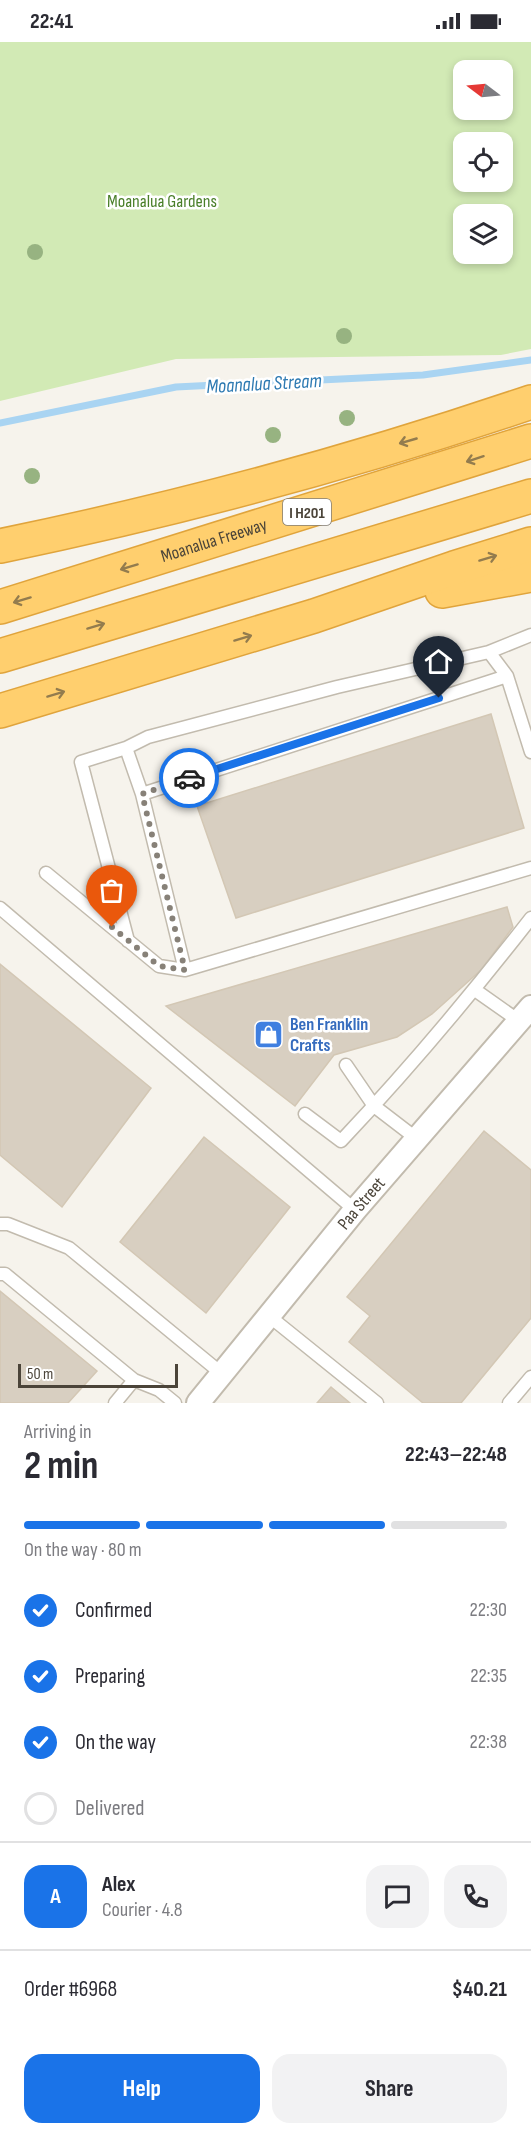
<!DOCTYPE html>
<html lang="en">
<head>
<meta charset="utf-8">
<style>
	:root { --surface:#fff; --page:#f2f2f3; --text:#2b2b33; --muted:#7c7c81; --line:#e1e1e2; --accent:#1a73e8 }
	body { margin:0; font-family:"Sofia Sans Condensed",sans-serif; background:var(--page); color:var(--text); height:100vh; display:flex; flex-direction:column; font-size:22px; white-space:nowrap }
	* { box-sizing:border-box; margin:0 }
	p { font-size:20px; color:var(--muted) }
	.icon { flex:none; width:33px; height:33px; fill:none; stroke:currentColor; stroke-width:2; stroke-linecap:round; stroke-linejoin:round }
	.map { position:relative; height:1361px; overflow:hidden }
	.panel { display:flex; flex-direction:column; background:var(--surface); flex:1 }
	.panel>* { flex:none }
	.needle { width:39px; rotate:286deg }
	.controls { position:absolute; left:453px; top:18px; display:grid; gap:12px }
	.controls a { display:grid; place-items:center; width:60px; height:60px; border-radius:12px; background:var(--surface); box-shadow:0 3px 9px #0003; font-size:30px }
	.scale { position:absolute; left:18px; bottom:15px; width:160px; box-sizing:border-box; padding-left:6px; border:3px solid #4b4439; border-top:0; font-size:16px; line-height:21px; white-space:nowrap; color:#4b4439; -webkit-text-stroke:4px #fff; paint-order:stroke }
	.pin { position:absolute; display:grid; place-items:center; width:51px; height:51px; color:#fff; margin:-62px -26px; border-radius:50% 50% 50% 0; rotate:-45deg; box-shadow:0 0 6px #0007 }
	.pin .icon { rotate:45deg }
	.courier { position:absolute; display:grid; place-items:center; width:60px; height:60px; margin:-30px; border:4px solid #1a73e8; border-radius:50%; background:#fff; color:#222; box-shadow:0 2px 8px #0007 }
	.overview em { font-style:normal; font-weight:700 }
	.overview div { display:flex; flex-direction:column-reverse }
	.overview { display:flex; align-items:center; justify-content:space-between; height:102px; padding:0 24px }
	h1 { font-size:39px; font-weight:700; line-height:45px }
	.bar { display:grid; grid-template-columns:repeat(4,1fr); gap:9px 6px; align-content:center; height:72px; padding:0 24px }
	.bar i { height:8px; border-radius:4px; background:var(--line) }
	.bar .current { background:var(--accent) }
	.bar p { grid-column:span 4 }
	.line { display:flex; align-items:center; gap:15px; padding:0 24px; border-top:2px solid var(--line) }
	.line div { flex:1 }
	.round { display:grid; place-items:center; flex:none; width:63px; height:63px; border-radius:18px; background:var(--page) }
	ol { padding:0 24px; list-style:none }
	li { display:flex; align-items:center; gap:18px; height:66px }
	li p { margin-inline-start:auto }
	li .icon { padding:6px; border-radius:50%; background:var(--accent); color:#fff; stroke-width:4 }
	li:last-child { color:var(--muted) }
	li i { width:33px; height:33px; border:3px solid var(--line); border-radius:50% }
	.button { display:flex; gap:12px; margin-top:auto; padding:12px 24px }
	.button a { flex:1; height:69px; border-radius:18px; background:var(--accent); color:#fff; font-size:24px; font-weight:700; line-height:69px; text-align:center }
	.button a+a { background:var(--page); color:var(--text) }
	.status { display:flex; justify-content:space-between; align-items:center; height:42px; padding:0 30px; background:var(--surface); direction:ltr }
	.status svg { height:16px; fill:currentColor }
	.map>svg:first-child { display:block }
</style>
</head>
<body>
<div class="status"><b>22:41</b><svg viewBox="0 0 49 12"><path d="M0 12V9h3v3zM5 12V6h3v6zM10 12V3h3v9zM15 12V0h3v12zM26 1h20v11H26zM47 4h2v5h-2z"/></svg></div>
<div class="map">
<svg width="531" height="1361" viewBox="0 0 531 1361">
	<rect width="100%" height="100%" fill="#f6f3ec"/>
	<!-- green -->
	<path fill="#d2eab5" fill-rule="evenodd" d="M 0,0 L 531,0 L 531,307 L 501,313 L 176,317 L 0,359 ZM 464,28 L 502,28 L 502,68 L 464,68 ZM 464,100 L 502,100 L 502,140 L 464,140 ZM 464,172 L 502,172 L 502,212 L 464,212 Z"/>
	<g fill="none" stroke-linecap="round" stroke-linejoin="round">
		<!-- stream -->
		<path stroke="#a9d4f2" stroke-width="7" d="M 0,381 L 176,345 L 423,333 L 531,318"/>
	</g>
	<!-- building -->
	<path fill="#d8cfc1" stroke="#d3c7b4" stroke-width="1.5" d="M 491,672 L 524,786 L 236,876 L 197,764 Z
		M 507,865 L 513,885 L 481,928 L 432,972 L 397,995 L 334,1013 L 295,1064 L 166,964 Z
		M 0,922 L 151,1046 L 62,1165 L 0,1113 Z
		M 484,1089 L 531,1128 L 531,1276 L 461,1361 L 423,1361 L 349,1300 L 370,1274 L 347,1255 Z
		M 204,1095 L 290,1165 L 206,1271 L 120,1200 Z
		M 0,1249 L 97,1329 L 68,1361 L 0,1361 Z
		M 331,1345 L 350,1361 L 317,1361 Z"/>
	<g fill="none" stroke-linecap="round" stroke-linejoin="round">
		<defs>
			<path id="service" d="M 531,593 L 489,610 L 507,634 L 531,710
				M 126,706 L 81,720 L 128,899
				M 142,752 L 507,634
				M 46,831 L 159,924 L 185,928 L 531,826
				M 0,866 L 355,1168
				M 185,928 L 142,752 L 126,706 L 148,695 L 337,645 L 489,610
				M 475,948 L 519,979
				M 346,1023 L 374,1064 L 417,1097
				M 305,1072 L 341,1099 C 408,1028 471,953 531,876
				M 0,1182 L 8,1182 L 69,1206 L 221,1331
				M 0,1232 L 5,1232 L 134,1338 L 115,1361
				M 269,1274 L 377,1361
				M 134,1338 L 159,1348 L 175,1361
				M 509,1361 L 531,1335"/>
			<g id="minor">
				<path id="s1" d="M 198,1361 L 355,1168 L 531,965"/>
			</g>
			<g id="motorway">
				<path d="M 0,504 C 179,467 358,419 531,360"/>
				<path d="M 442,549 L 531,533"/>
				<path id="s2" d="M 0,565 L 531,399"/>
				<path d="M 0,614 L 531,454"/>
				<path d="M 0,669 L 314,574 L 454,526 L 531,502"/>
			</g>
		</defs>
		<!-- service casing -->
		<use href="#service" stroke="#c2bbae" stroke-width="15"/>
		<!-- minor casing -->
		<use href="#minor" stroke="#c2bbae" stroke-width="26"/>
		<!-- motorway casing -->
		<use href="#motorway" stroke="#e0a43c" stroke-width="36"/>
		<!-- service -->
		<use href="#service" stroke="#fff" stroke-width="12"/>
		<!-- minor -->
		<use href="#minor" stroke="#fff" stroke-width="22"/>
		<!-- motorway -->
		<use href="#motorway" stroke="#ffcf6e" stroke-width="33"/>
	</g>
	<!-- trees -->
	<g fill="#97b381">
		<circle cx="35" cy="210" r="8"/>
		<circle cx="344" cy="294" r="8"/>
		<circle cx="347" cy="376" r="8"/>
		<circle cx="273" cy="393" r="8"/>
		<circle cx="32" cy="434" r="8"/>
	</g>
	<!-- one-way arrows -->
	<defs><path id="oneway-shaft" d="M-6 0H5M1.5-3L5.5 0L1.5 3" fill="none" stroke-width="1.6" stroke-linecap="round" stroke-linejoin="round" transform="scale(1.5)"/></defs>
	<g stroke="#937c4e">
		<use href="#oneway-shaft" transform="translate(408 399) rotate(164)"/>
		<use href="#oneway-shaft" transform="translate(475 417) rotate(162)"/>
		<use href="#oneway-shaft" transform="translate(488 516) rotate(-17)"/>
		<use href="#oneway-shaft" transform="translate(129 525) rotate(163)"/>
		<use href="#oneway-shaft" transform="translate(22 558) rotate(163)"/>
		<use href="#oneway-shaft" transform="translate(96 584) rotate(-17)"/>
		<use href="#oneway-shaft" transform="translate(243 596) rotate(-17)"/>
		<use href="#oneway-shaft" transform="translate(56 652) rotate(-17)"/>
	</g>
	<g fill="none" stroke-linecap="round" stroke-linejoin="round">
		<!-- done -->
		<path stroke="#878178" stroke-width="6" stroke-dasharray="0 10.8" d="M 112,885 L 159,924 L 185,928 L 142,752 L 189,736"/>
		<!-- route -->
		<path stroke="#1a73e8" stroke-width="8" d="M 189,736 L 439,656"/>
	</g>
	<!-- icons -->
	<defs>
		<symbol id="shop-square" viewBox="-11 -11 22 22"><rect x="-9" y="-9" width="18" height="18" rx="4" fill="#3f7fe0" stroke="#fff"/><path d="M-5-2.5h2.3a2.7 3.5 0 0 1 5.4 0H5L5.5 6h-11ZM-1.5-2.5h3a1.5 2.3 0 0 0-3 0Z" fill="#fff"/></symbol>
	</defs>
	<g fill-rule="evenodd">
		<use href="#shop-square" x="252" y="976" width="33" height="33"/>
	</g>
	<g text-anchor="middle" stroke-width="5" stroke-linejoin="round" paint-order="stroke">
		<!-- shield labels -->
		<rect fill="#fff" stroke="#817c74" stroke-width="1.5" x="283" y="457" width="48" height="26" rx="4.5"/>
		<g font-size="16" font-weight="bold" fill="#4b4439">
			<text x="307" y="476">I H201</text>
		</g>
		<!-- park labels -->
		<g font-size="18" fill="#4a7f2a" stroke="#fff">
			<text x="162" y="165">Moanalua Gardens</text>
		</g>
		<!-- street labels -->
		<g font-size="18" fill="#4b4439" stroke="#fff">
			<text dy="6" stroke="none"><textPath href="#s2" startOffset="224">Moanalua Freeway</textPath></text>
			<text dy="6" stroke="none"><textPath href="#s1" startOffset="258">Paa Street</textPath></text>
		</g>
		<!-- shop labels -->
		<g font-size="18" font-weight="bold" fill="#366cbe" stroke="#fff" text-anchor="start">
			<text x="290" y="988">Ben Franklin<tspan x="290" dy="21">Crafts</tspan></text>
		</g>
		<!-- water labels -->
		<g font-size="20" font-style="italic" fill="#2e7ab2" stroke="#fff">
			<text transform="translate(264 341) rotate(-3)" y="7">Moanalua Stream</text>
		</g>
	</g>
</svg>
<div class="controls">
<a><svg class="needle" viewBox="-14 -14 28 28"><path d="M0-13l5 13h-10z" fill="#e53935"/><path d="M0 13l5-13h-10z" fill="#7c7c81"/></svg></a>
<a><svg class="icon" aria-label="locate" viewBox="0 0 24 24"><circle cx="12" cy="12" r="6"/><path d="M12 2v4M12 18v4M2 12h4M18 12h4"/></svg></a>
<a><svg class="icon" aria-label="layers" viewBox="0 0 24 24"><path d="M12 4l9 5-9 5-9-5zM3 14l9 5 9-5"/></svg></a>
</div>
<div class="scale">50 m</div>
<div class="pin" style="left:112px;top:885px;background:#ea580c"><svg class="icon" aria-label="bag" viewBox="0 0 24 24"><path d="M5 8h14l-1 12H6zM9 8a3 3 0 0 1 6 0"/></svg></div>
<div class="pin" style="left:439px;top:656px;background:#1f2937"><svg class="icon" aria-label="home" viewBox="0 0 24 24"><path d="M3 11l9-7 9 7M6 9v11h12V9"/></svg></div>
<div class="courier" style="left:189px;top:736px"><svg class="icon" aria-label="car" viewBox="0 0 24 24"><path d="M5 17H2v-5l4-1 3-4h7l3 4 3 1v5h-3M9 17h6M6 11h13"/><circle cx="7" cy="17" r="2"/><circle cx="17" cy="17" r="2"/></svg></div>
</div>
<section class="panel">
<div class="overview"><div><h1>2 min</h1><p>Arriving in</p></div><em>22:43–22:48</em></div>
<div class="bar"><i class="current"></i><i class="current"></i><i class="current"></i><i></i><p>On the way · 80 m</p></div>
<ol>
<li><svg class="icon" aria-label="check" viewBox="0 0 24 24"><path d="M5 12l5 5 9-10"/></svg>Confirmed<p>22:30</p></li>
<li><svg class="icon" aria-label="check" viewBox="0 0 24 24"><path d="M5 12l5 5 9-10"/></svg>Preparing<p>22:35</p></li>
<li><svg class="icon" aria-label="check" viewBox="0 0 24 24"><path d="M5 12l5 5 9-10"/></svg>On the way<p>22:38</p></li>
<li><i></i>Delivered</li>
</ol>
<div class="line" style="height:108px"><b class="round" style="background:var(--accent);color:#fff">A</b><div><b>Alex</b><p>Courier · 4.8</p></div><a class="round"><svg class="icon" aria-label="chat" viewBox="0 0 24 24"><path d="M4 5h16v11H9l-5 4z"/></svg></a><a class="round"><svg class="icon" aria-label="phone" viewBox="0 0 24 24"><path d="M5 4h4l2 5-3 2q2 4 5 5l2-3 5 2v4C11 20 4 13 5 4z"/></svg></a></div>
<div class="line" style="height:78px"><div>Order #6968</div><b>$40.21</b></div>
<div class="button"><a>Help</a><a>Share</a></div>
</section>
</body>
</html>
